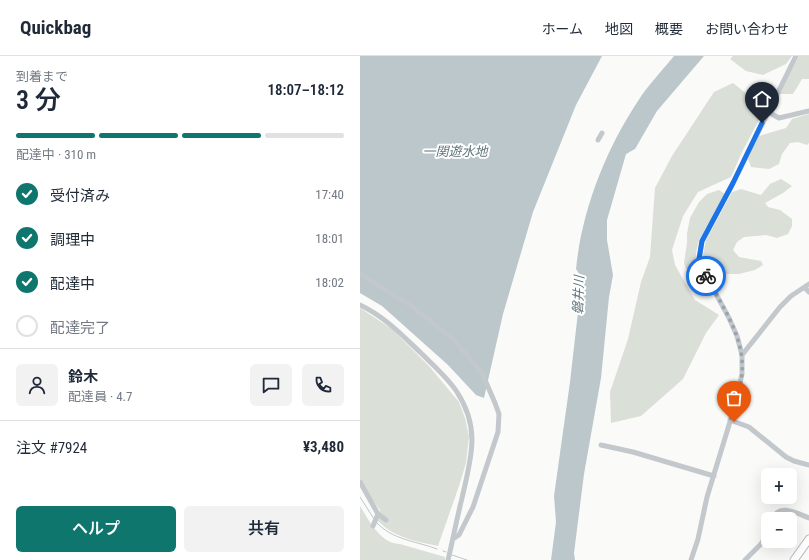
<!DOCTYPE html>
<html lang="ja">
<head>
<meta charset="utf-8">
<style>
	:root { --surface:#fff; --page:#f2f2f3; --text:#1f2937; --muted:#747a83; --line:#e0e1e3; --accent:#0f766e }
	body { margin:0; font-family:"Roboto Condensed","Noto Sans JP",sans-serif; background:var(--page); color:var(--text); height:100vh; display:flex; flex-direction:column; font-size:15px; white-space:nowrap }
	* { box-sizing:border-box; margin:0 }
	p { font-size:13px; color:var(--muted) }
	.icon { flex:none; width:22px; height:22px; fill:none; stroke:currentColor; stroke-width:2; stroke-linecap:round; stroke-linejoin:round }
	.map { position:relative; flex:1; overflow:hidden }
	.drawer { display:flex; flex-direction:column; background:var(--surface); width:360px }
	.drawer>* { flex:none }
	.tools { position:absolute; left:401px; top:412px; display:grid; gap:8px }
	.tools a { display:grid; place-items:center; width:36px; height:36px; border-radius:6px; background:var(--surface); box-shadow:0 4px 16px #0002; font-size:20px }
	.pin { position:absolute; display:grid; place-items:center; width:34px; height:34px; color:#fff; margin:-41px -17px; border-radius:50% 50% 50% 0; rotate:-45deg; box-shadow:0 0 4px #0007 }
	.pin .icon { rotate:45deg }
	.courier { position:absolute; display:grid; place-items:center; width:40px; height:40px; margin:-20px; border:3px solid #1a73e8; border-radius:50%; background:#fff; color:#222; box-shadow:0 1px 5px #0007 }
	.summary em { font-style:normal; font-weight:600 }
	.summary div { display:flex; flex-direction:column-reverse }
	.summary { display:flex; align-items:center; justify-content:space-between; height:68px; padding:0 16px }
	h1 { font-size:26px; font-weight:600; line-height:30px }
	.bar { display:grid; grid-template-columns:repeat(4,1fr); gap:6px 4px; align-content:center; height:48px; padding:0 16px }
	.bar i { height:5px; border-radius:3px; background:var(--line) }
	.bar .current { background:var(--accent) }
	.bar p { grid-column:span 4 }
	.line { display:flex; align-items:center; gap:10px; padding:0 16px; border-top:1px solid var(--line) }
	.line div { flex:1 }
	.round { display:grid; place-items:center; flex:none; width:42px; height:42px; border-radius:6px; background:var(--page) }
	ol { padding:0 16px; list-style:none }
	li { display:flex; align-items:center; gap:12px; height:44px }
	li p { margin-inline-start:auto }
	li .icon { padding:4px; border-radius:50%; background:var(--accent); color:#fff; stroke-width:4 }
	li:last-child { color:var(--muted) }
	li i { width:22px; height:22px; border:2px solid var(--line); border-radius:50% }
	.cta { display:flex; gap:8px; margin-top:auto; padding:8px 16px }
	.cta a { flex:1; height:46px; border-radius:6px; background:var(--accent); color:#fff; font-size:16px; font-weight:600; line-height:46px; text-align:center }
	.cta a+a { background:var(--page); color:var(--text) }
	header { display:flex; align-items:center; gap:24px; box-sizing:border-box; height:56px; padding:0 20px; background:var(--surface); border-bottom:1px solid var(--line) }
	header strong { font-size:19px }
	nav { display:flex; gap:22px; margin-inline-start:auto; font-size:14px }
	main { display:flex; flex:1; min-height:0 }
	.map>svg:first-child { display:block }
</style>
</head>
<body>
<header>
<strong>Quickbag</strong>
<nav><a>ホーム</a><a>地図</a><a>概要</a><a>お問い合わせ</a></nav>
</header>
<main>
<section class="drawer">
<div class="summary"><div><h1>3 分</h1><p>到着まで</p></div><em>18:07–18:12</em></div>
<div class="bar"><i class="current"></i><i class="current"></i><i class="current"></i><i></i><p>配達中 · 310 m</p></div>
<ol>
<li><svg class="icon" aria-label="check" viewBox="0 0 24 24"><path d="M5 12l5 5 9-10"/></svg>受付済み<p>17:40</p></li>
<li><svg class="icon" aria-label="check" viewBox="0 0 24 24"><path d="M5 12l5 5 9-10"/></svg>調理中<p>18:01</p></li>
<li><svg class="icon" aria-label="check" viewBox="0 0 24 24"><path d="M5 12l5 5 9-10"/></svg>配達中<p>18:02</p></li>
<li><i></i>配達完了</li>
</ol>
<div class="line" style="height:72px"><a class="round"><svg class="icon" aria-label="person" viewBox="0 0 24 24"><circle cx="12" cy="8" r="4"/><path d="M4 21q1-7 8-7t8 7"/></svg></a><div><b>鈴木</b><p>配達員 · 4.7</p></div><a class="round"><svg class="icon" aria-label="chat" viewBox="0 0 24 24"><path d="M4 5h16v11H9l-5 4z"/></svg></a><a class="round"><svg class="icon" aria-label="phone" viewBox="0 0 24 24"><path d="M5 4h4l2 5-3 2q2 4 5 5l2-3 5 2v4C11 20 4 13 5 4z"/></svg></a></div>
<div class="line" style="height:52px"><div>注文 #7924</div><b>¥3,480</b></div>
<div class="cta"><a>ヘルプ</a><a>共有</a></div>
</section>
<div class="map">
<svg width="449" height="504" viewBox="0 0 449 504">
	<rect width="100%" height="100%" fill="#fafaf8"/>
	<!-- green -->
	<path fill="#dadfd7" d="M 373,0 L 432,0 L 426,8 L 403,19 L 386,15 L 370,3 Z
		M 439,0 L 449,0 L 449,23 L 442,23 L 433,38 L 419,38 Z
		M 373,27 L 402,50 L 399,64 L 382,96 L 371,121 L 338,136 L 323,160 L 312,194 L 315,209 L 335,244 L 359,259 L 346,277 L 323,323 L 281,360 L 251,367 L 250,336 L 268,283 L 281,226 L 290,201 L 295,132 L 312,100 L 354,36 Z
		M 449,58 L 449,87 L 447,89 L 438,86 L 430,87 L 422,98 L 419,108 L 409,113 L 391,111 L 388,103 L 399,80 L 426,72 L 432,63 Z
		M 421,123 L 432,130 L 423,137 L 405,147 L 408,151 L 420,154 L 432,163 L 432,170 L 428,178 L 417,182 L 406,179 L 384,181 L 377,186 L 373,194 L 379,201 L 401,205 L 403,209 L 395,214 L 379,218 L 359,218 L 346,211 L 343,199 L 346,184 L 372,136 L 381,133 L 401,139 L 410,128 Z
		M 359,134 L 365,138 L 339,184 L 336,197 L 337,208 L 326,213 L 324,207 L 327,187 L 327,178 L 330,162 L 339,146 L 347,138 Z
		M 0,252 L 32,273 L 69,310 L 99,346 L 105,362 L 109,381 L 106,407 L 99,430 L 78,490 C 55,485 35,482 18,465 L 20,454 L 11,442 L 0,423 Z
		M 0,450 C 9,465 21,488 40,488 L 85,501 L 85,504 L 0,504 Z"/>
	<!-- water -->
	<path fill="#bbc7cb" d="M 0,0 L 242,0 L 216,49 L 173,156 L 143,258 L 124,342 L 116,339 L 88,309 L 22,250 L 0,237 Z
		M 314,0 L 344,0 L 297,55 L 275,93 L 266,98 L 247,164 L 247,184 L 253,219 L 249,241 L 241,322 L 224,418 L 214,497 L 215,504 L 191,504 L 196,466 L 194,440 L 210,326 L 218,256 L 220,219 L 216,213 C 222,154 245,95 278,45 C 288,29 302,15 314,0 Z"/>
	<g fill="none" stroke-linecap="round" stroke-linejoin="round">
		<!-- stream -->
		<path stroke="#bbc7cb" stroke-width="1" d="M 0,441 L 14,463
			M 17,467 C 33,484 56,485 77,493
			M 83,495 L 86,496
			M 92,499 L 107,504"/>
		<defs>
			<path id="major" d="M 434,504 L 449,483"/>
		</defs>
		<!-- major casing -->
		<use href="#major" stroke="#b5babe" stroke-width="9"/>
		<!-- minor -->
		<path stroke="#c3c8cc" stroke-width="5" d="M 408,56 L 419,62 L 449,55
			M 238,84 L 242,77
			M 0,218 L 50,249 L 94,284 L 122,317 L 135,347 L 139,358 L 138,376 L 113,451 L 99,479 L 93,483
			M 445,232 L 449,236
			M 0,249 C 24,260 43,280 62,298 C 74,310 88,322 97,336 C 121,373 111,402 102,442 C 97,462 93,483 88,504
			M 382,299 L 420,251 L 431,240 L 449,228
			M 370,364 L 389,371 L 426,401 L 434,405 L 449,409
			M 241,389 L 273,396 L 354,420
			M 0,426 L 18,458 L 26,464
			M 412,463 C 420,447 436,457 449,462
			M 13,470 L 18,458
			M 331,504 L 338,483 L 347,441 L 373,356 L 382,318 L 382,299 L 377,280 L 369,262 L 343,214 L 339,203 L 342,185 L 373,127 L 436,0
			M 385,504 L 401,488 L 408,476"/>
		<!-- major -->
		<use href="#major" stroke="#fff" stroke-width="7"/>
	</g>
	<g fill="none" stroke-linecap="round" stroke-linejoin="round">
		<!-- done -->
		<path stroke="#99a4ac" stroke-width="4" stroke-dasharray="0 7.2" d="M 346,220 C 362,250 385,281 382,317 C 381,332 375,350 370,364 L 374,366"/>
		<!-- route -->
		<path stroke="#1a73e8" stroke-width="5" d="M 346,220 L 339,203 L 342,185 L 373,127 L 402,67"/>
	</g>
	<g text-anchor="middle" stroke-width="4" stroke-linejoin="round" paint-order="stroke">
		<!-- water labels -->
		<g font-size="13" font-style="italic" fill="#60757c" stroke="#fff">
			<text x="95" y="100">一関遊水地</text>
			<text transform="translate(218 239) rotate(-88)" y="5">磐井川</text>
		</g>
	</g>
</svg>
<div class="tools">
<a>+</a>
<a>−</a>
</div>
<div class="pin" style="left:374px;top:366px;background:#ea580c"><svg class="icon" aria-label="bag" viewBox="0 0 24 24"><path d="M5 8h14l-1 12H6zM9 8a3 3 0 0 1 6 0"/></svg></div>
<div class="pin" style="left:402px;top:67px;background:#1f2937"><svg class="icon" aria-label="home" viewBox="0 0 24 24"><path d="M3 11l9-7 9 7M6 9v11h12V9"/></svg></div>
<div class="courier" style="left:346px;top:220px"><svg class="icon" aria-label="bike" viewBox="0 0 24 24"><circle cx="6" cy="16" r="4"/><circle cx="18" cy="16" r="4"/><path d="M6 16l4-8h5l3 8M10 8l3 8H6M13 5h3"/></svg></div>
</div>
</main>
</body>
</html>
